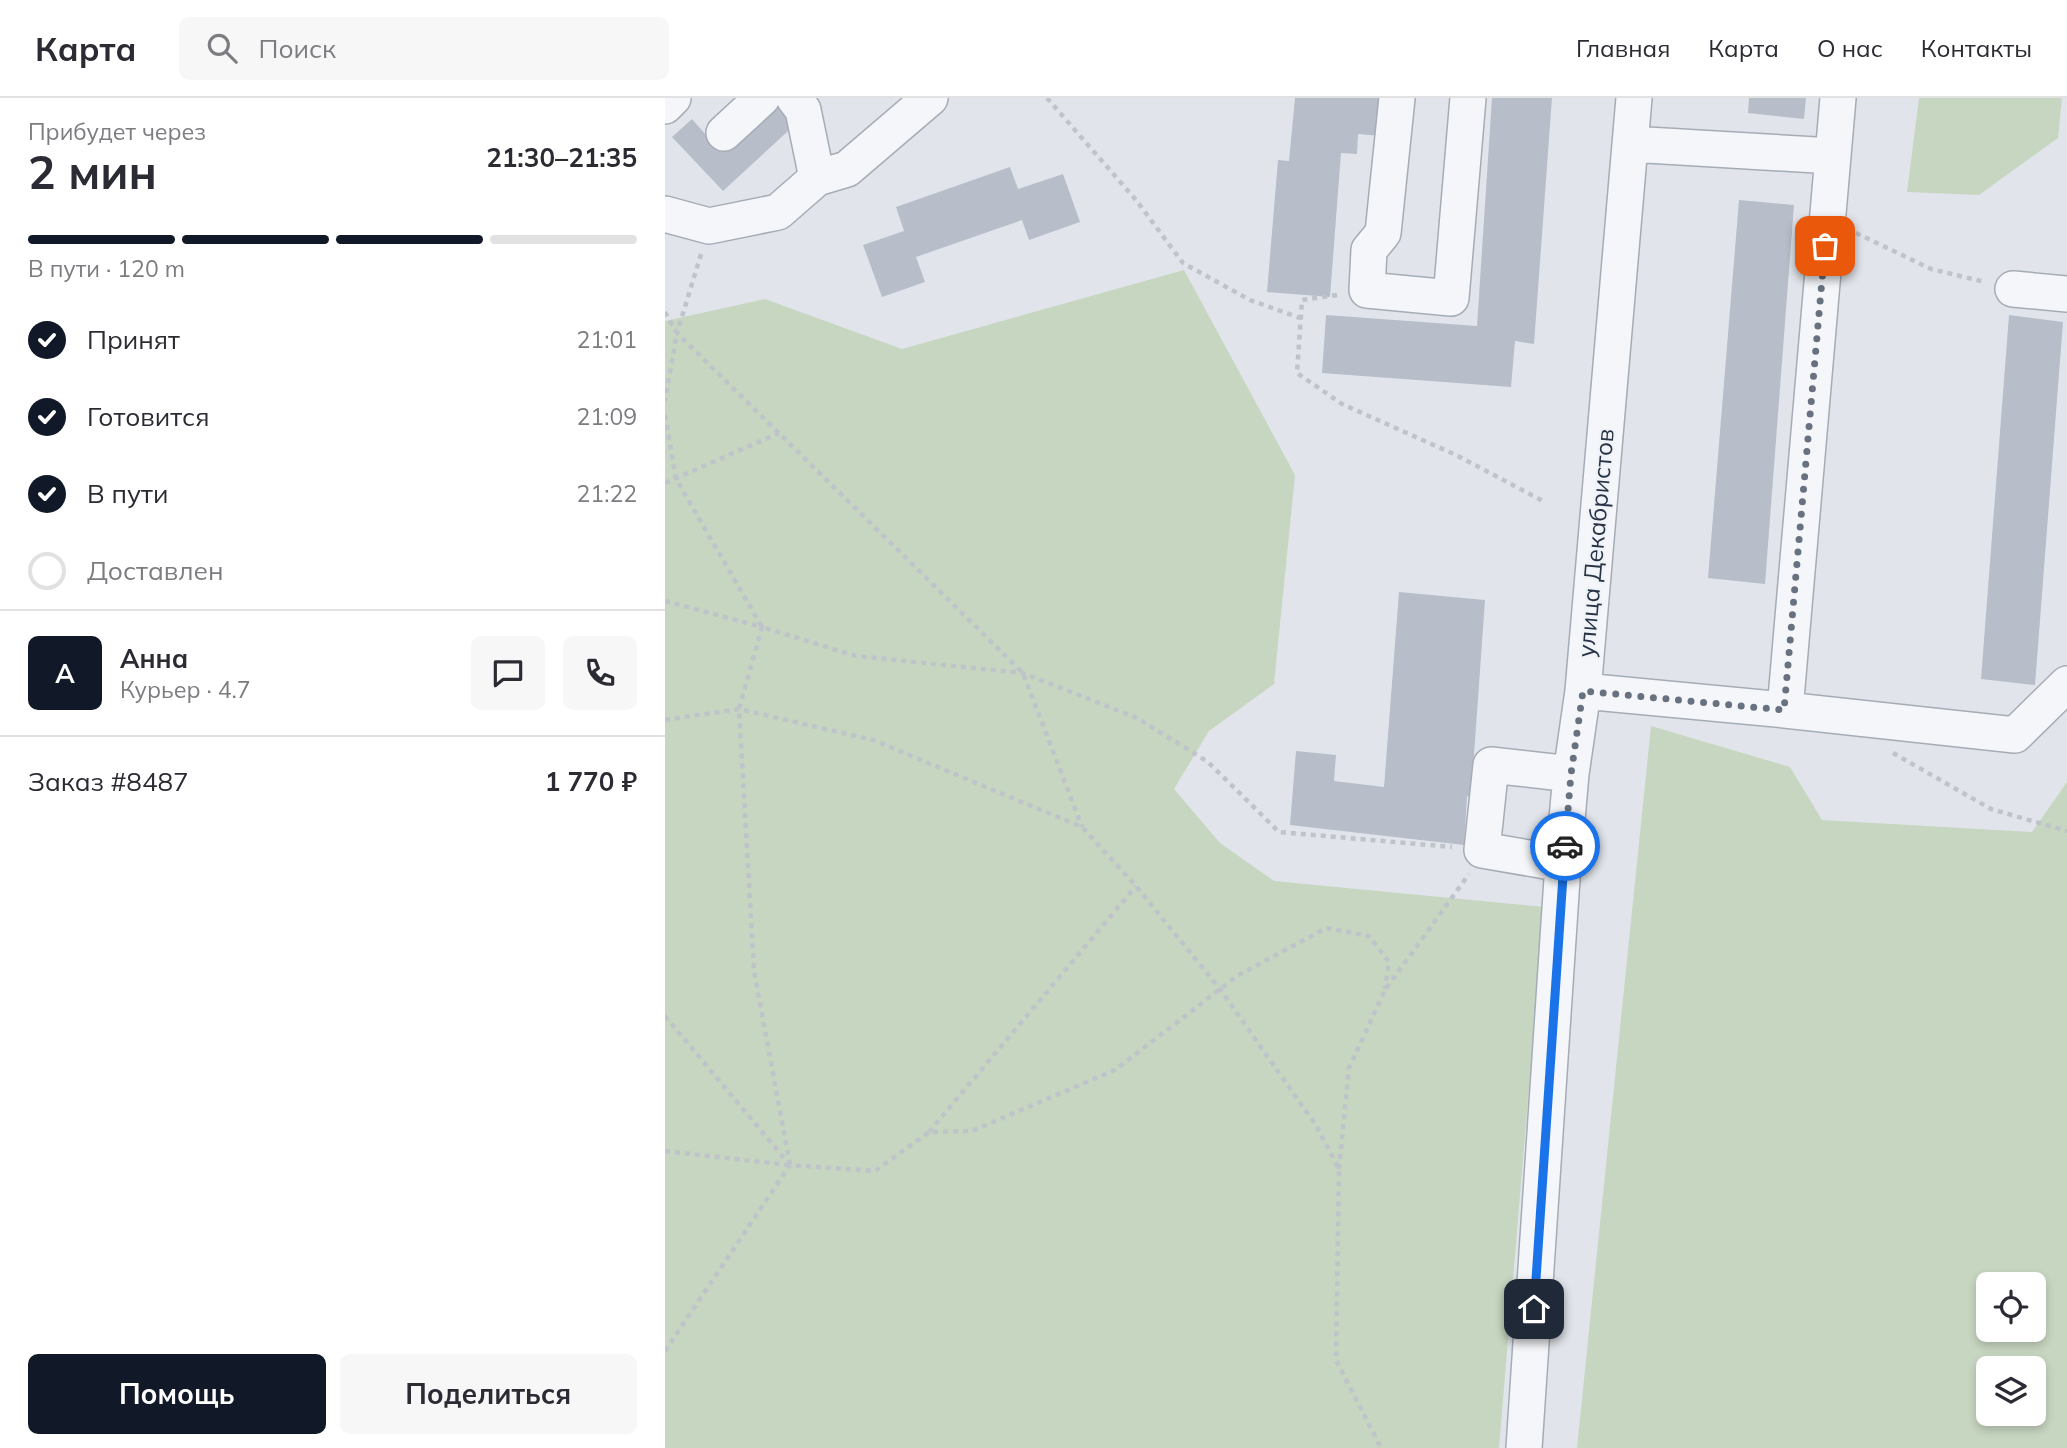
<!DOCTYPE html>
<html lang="ru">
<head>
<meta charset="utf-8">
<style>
	:root { --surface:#fff; --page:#f7f7f7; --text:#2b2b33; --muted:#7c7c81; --line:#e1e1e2; --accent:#111827 }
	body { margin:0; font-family:Mulish,sans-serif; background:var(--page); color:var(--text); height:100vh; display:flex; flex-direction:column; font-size:26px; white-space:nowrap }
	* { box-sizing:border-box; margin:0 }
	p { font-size:23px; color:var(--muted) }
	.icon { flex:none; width:38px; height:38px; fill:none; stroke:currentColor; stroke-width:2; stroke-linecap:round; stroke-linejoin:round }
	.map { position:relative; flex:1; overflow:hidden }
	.sheet { display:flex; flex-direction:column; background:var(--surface); width:665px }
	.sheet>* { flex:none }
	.fabs { position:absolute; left:1311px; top:1174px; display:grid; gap:14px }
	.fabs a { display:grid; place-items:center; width:70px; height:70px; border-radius:10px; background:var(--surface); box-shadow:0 4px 10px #0003; font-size:35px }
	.pin { position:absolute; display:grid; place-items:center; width:60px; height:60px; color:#fff; margin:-30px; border-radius:14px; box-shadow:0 4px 10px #0006 }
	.courier { position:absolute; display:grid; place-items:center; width:70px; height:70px; margin:-35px; border:5px solid #1a73e8; border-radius:50%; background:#fff; color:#222; box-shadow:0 2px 9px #0007 }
	.overview em { font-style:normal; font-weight:700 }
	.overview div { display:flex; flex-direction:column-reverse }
	.overview { display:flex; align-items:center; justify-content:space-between; height:119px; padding:0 28px }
	h1 { font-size:46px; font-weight:700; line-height:52px }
	.bar { display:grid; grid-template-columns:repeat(4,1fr); gap:10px 7px; align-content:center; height:84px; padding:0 28px }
	.bar i { height:9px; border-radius:5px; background:var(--line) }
	.bar .active { background:var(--accent) }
	.bar p { grid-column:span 4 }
	.line { display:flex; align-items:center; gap:18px; padding:0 28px; border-top:2px solid var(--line) }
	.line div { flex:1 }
	.round { display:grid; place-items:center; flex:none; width:74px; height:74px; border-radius:10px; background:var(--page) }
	ol { padding:0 28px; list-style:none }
	li { display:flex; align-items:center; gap:21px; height:77px }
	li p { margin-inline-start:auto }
	li .icon { padding:7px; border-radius:50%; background:var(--accent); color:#fff; stroke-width:4 }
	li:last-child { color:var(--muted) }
	li i { width:38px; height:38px; border:4px solid var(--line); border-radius:50% }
	.action { display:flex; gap:14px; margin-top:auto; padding:14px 28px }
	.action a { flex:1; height:80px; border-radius:10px; background:var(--accent); color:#fff; font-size:28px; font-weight:700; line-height:80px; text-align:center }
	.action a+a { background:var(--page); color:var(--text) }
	header { display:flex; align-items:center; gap:42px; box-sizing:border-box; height:98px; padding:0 35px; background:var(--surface); border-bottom:2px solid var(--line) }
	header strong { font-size:33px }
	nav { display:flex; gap:38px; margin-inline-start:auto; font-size:24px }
	.search { width:490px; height:63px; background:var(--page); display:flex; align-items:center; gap:18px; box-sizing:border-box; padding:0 24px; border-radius:10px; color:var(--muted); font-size:26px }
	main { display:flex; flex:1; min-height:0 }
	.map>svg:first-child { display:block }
</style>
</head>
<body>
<header>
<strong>Карта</strong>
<div class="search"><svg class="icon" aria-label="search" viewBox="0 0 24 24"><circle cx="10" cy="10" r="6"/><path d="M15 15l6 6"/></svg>Поиск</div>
<nav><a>Главная</a><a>Карта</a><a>О нас</a><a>Контакты</a></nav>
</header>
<main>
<section class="sheet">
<div class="overview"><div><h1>2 мин</h1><p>Прибудет через</p></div><em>21:30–21:35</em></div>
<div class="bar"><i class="active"></i><i class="active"></i><i class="active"></i><i></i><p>В пути · 120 m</p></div>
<ol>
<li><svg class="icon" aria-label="check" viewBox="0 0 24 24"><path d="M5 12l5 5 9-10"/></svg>Принят<p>21:01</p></li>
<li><svg class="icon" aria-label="check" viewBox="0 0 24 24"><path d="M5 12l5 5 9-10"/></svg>Готовится<p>21:09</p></li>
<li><svg class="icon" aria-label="check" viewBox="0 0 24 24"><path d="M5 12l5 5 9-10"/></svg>В пути<p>21:22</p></li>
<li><i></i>Доставлен</li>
</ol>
<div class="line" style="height:126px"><b class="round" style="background:var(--accent);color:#fff">А</b><div><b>Анна</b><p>Курьер · 4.7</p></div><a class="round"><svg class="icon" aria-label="chat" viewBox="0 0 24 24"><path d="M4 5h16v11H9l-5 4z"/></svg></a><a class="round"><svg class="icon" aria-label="phone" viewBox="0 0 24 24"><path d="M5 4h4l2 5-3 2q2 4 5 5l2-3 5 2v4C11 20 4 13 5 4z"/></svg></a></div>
<div class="line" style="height:91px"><div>Заказ #8487</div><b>1 770 ₽</b></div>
<div class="action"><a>Помощь</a><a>Поделиться</a></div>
</section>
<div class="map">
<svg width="1402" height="1350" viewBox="0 0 1402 1350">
	<rect width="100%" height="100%" fill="#e1e5eb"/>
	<!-- green -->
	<path fill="#c7d6c1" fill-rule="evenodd" d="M 1254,0 L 1397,0 L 1393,40 L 1314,97 L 1242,94 Z
		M 519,172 L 630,377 L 609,586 L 544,633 L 509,691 L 555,745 L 609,783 L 879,809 L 834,1350 L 0,1350 L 0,223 L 100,201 L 237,251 Z
		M 986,628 L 1125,669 L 1157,722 L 1367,734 L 1402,684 L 1402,1350 L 912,1350 ZM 1368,1186 L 1368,1232 L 1323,1232 L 1323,1186 ZM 1368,1270 L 1368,1316 L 1323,1316 L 1323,1270 Z"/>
	<!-- building -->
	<path fill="#b7bec9" d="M 630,0 L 718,0 L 715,38 L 693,36 L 692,56 L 676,55 L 665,199 L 602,194 L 613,62 L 624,63 Z
		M 827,0 L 887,0 L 869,246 L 850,243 L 846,289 L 657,275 L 661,217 L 812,228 Z
		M 1084,0 L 1141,0 L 1139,21 L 1083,15 Z
		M 112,2 L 133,24 L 58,93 L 7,39 L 27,21 L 56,54 Z
		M 345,69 L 353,91 L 398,76 L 415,124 L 364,142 L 357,122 L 251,159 L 260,184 L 217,199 L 198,147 L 239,133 L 231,109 Z
		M 1074,102 L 1129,107 L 1100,486 L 1043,480 Z
		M 1344,217 L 1398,224 L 1370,587 L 1316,581 Z
		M 734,494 L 820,502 L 806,699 L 802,698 L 799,747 L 625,727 L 631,653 L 671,657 L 669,683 L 719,689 Z"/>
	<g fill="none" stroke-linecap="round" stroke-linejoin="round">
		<defs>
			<path id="minor" d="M 129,0 L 138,12 L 152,80
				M 732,0 L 718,135 L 704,152 L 702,192 L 786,200 L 803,0
				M 0,8 L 8,0
				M 59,35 L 97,0
				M 965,46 L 1168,58
				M 0,116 L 44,128 L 113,114 L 152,80 L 182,71 L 265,0
				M 1348,191 L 1402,196
				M 918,593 L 1120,612 L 1173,0
				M 1120,612 L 1350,637 L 1402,586
				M 898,766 L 817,752 L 826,667 L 906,676
				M 859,1350 L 898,766 L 906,676 L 918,593 L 969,0"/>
		</defs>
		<!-- minor casing -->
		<use href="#minor" stroke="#a5acb6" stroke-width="38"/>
		<!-- path -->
		<path stroke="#bfc3ca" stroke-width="4.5" stroke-dasharray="5 5" stroke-linecap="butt" d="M 382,0 L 471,102 L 518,165 L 585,202 L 635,220
			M 1191,135 L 1266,171 L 1320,184
			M 36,156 L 12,235 L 358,575 L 417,729
			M 672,197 L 637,202 L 632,275 L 677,306 L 791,357 L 878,403
			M 0,214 L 12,235 L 0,303
			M 0,317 L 11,381 L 97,529 L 191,558 L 358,575 L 472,620 L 543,664 L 614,734 L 787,749
			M 0,385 L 114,335
			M 0,503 L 97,529 L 74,611 L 89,873 L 125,1067
			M 0,622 L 74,611 L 208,642 L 417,729 L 471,788 L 555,891 L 652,1029 L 674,1071 L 671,1262 L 716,1350
			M 1228,655 L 1326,711 L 1402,733
			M 0,918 L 124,1066
			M 264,1034 L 471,788
			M 0,1053 L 124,1067
			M 674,1071 L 684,970 L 720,892 L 804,776
			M 0,1253 L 125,1067 L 210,1073 L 264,1034 L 307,1033 L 450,972 L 572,878 L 661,830 L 704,838 L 724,864 L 720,891"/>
		<!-- minor -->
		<use href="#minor" stroke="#f4f6f9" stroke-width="35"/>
	</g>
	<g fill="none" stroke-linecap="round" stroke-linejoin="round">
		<!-- done -->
		<path stroke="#68717f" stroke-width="7" stroke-dasharray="0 12.6" d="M 900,748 L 906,676 L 918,593 L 1119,612 L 1160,148"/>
		<!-- route -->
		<path stroke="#1a73e8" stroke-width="9" d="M 869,1211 L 900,748"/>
	</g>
	<g text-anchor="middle" stroke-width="5" stroke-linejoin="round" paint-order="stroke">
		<!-- street labels -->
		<g font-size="24" fill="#273345" stroke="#f0f4f8">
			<text transform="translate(931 445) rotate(-85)" y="8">улица Декабристов</text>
		</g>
	</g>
</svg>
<div class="fabs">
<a><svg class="icon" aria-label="locate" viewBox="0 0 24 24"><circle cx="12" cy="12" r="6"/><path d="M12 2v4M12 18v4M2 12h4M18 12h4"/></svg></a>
<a><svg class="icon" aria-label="layers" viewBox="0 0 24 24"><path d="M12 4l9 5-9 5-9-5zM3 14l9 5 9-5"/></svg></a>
</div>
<div class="pin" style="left:1160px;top:148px;background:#ea580c"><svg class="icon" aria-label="bag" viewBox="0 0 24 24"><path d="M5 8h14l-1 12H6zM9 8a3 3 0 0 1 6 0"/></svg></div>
<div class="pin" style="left:869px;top:1211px;background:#1f2937"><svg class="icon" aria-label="home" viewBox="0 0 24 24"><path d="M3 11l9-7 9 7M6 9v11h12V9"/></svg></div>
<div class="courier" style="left:900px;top:748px"><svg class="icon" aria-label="car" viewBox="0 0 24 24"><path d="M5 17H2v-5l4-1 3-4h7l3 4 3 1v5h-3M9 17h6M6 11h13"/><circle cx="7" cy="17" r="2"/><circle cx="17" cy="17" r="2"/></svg></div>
</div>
</main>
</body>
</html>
